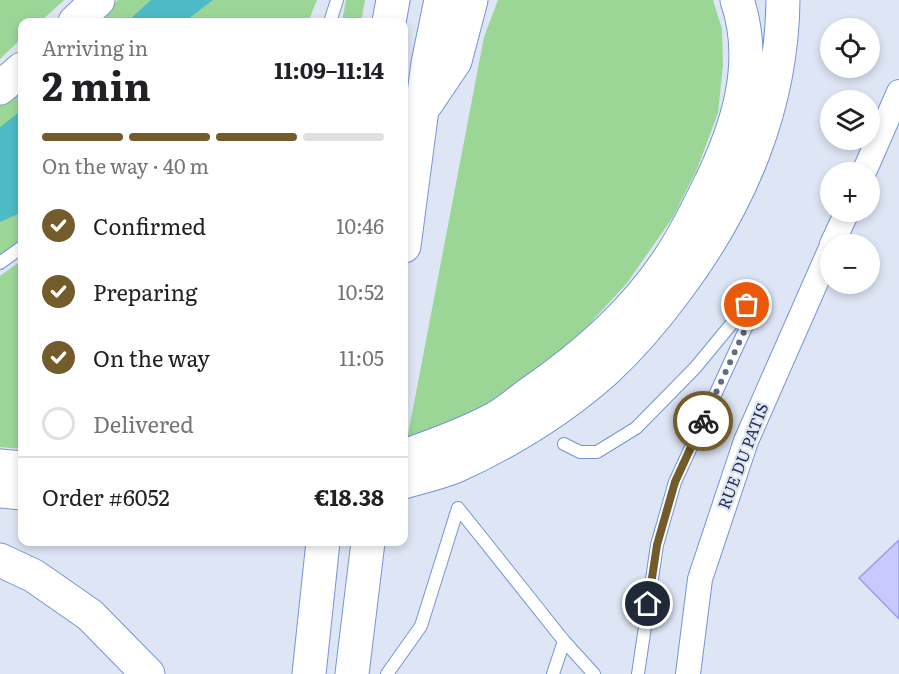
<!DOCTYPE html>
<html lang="en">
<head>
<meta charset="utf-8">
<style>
	:root { --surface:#fff; --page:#f6f6f6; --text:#202124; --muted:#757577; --line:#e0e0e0; --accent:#735b2b }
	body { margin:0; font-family:Literata,serif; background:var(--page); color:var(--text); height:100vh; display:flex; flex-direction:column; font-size:22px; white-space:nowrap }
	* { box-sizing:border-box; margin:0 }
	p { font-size:20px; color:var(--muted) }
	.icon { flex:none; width:33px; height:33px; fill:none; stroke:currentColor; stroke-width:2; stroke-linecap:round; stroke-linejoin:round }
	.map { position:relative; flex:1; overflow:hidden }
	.side { position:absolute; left:18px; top:18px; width:390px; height:528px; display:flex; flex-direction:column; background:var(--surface); border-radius:12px; box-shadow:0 3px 9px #0003 }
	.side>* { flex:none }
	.tools { position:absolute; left:820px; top:18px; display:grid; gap:12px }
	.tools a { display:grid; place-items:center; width:60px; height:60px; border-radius:50%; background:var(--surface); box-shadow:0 3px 9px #0003; font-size:30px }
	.pin { position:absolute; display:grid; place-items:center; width:51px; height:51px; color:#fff; margin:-26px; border:3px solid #fff; border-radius:50%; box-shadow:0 2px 6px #0007 }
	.courier { position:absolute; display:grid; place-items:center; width:60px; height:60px; margin:-30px; border:4px solid #735b2b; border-radius:50%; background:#fff; color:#222; box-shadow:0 2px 8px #0007 }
	.overview em { font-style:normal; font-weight:700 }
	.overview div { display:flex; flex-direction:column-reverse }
	.overview { display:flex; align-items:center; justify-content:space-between; height:102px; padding:0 24px }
	h1 { font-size:39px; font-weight:700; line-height:45px }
	.bar { display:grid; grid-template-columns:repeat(4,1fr); gap:9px 6px; align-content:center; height:72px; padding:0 24px }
	.bar i { height:8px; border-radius:4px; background:var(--line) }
	.bar .on { background:var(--accent) }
	.bar p { grid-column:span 4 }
	.line { display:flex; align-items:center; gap:15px; padding:0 24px; border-top:2px solid var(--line) }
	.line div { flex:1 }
	ol { padding:0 24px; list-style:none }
	li { display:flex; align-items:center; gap:18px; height:66px }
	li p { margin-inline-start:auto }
	li .icon { padding:6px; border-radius:50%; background:var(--accent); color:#fff; stroke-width:4 }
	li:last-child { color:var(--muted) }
	li i { width:33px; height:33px; border:3px solid var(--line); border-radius:50% }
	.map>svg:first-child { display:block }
</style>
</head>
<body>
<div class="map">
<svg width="899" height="674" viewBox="0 0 899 674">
	<rect width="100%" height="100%" fill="#dee5f4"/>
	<!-- green -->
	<path fill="#9bd697" d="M 0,0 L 64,0 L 40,22 L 22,22 L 22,38 L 0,59 Z
		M 118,0 L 317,0 L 308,22 L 93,22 Z
		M 346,0 L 365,0 L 361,22 L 342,22 Z
		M 498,0 L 713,0 L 722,29 L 723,65 L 718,113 L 697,169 L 673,217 L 627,283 L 584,330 L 533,374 L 511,390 L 477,411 L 407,440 L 484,37 Z
		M 22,84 L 22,240 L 0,255 L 0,104 Z
		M 22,260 L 22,449 L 0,447 L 0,276 Z"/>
	<!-- water -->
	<path fill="#4cbbc5" d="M 151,0 L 213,0 L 184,22 L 127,22 Z
		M 22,110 L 22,212 L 0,222 L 0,127 Z"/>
	<!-- building -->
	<path fill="#c7c9ff" stroke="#9c9de7" stroke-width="1.5" d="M 899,540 L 899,619 L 859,578 Z"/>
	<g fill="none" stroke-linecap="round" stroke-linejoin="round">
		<defs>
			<path id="service" d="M 330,22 L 337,0
				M 0,263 L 22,247
				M 564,444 L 580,452 L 597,452 L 636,428 L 695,368 L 747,305 L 755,308 L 675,482 L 657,545 L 638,674
				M 387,674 L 421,626 L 458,508 L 564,641 L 594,674
				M 553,674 L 564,641"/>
			<path id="minor" d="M 864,172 L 899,92
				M 832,244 L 847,212
				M 688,674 L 700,579 L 746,441 L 831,248"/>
			<path id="motorway" d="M 75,22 L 98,0
				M 389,22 L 393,0
				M 0,88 L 22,69
				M 426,104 L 455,61 L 471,0
				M 404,246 L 428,63 L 441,0
				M 404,456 C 436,445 466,434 496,418 C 508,411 518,402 529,394 C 583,357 633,314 669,259 C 684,237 696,212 708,188 C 737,130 759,64 737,0
				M 0,466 L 22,468
				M 404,482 C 421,477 439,473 456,466 C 509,442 561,410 605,371 C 632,346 655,319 677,289 C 740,205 782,107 783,0
				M 0,491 L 22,493
				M 0,560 L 34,576 L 90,615 L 148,674
				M 309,674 L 323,542
				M 352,674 L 368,542"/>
		</defs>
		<!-- service casing -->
		<use href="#service" stroke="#7395d7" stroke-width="14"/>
		<!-- minor casing -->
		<use href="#minor" stroke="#7395d7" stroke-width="26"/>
		<!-- motorway casing -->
		<use href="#motorway" stroke="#7395d7" stroke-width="35"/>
		<!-- service -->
		<use href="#service" stroke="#fff" stroke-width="12"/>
		<!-- minor -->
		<use href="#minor" stroke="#fff" stroke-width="24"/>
		<!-- motorway -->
		<use href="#motorway" stroke="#fff" stroke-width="33"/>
	</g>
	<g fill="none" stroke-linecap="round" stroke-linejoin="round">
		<!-- done -->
		<path stroke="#626d84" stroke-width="6" stroke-dasharray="0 10.8" d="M 703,421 L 755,308 L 747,305"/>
		<!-- route -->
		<path stroke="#735b2b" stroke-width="8" d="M 648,604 L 657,545 L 675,482 L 703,421"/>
	</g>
	<g text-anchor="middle" stroke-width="4.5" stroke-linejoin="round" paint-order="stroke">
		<!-- street labels -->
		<g font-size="16" fill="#1f2d48" stroke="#dee5f4">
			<text transform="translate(743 456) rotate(-69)" y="6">RUE DU PATIS</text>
		</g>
	</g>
</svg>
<div class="tools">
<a><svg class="icon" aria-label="locate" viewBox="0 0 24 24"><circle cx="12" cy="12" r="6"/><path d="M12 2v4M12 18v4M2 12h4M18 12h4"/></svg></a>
<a><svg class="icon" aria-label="layers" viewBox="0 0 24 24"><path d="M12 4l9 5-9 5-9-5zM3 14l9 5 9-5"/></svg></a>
<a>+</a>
<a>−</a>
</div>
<div class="pin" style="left:747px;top:305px;background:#ea580c"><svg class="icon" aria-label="bag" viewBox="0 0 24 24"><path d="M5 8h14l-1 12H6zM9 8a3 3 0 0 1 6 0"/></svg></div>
<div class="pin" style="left:648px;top:604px;background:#1f2937"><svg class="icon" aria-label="home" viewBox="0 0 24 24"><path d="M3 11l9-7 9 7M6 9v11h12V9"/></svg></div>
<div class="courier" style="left:703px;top:421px"><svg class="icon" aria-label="bike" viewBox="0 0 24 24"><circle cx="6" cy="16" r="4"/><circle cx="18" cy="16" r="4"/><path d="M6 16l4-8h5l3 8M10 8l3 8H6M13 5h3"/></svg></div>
<section class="side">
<div class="overview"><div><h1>2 min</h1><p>Arriving in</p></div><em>11:09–11:14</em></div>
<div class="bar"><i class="on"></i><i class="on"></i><i class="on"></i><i></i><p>On the way · 40 m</p></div>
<ol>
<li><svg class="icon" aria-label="check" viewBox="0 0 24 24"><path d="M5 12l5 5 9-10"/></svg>Confirmed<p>10:46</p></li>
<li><svg class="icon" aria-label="check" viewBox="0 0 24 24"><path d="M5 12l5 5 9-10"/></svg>Preparing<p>10:52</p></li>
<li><svg class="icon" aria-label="check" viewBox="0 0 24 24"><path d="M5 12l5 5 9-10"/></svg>On the way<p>11:05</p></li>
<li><i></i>Delivered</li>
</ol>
<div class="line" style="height:78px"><div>Order #6052</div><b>€18.38</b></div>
</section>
</div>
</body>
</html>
